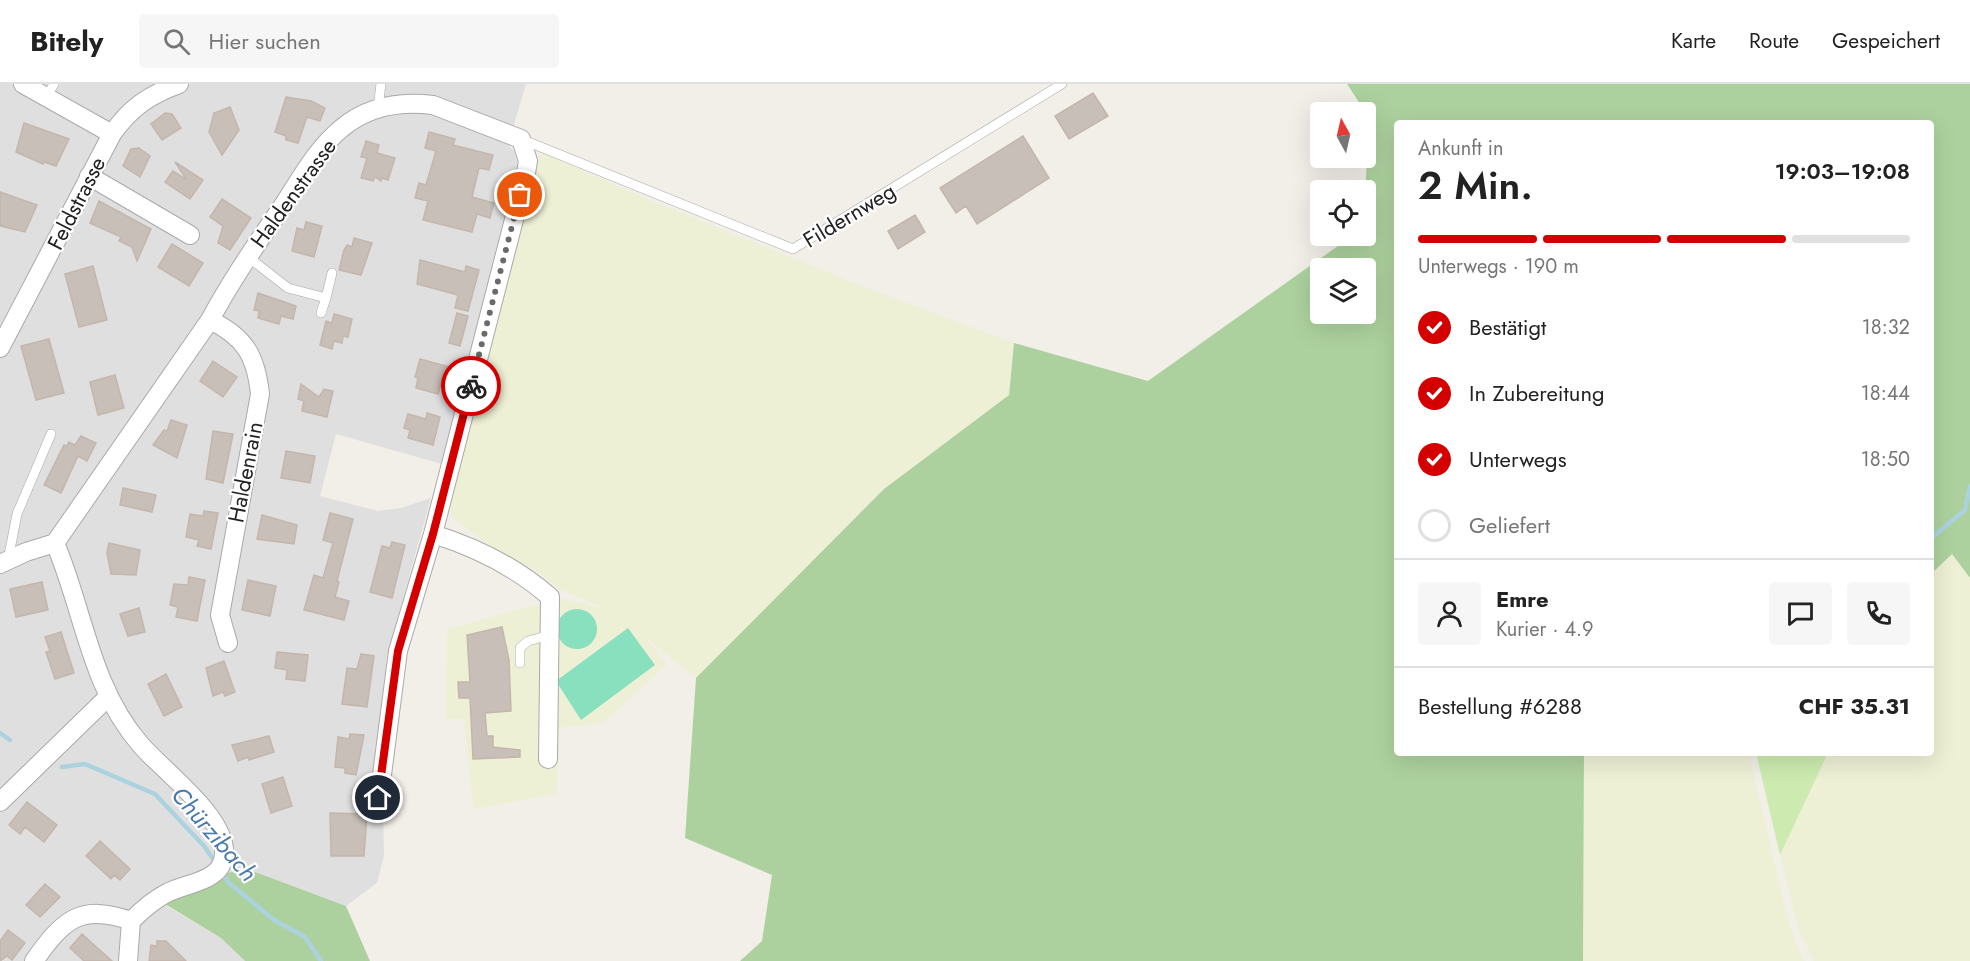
<!DOCTYPE html>
<html lang="de">
<head>
<meta charset="utf-8">
<style>
	:root { --surface:#fff; --page:#f6f6f6; --text:#222; --muted:#767676; --line:#e0e0e0; --accent:#d40000 }
	body { margin:0; font-family:Jost,sans-serif; background:var(--page); color:var(--text); height:100vh; display:flex; flex-direction:column; font-size:22px; white-space:nowrap }
	* { box-sizing:border-box; margin:0 }
	p { font-size:20px; color:var(--muted) }
	.icon { flex:none; width:33px; height:33px; fill:none; stroke:currentColor; stroke-width:2; stroke-linecap:round; stroke-linejoin:round }
	.map { position:relative; flex:1; overflow:hidden }
	.sheet { position:absolute; left:1394px; top:36px; width:540px; height:636px; display:flex; flex-direction:column; background:var(--surface); border-radius:6px; box-shadow:0 6px 24px #0002 }
	.sheet>* { flex:none }
	.needle { width:39px; rotate:352deg }
	.buttons { position:absolute; left:1310px; top:18px; display:grid; gap:12px }
	.buttons a { display:grid; place-items:center; width:66px; height:66px; border-radius:6px; background:var(--surface); box-shadow:0 6px 24px #0002; font-size:30px }
	.pin { position:absolute; display:grid; place-items:center; width:51px; height:51px; color:#fff; margin:-26px; border:3px solid #fff; border-radius:50%; box-shadow:0 2px 6px #0007 }
	.courier { position:absolute; display:grid; place-items:center; width:60px; height:60px; margin:-30px; border:4px solid #d40000; border-radius:50%; background:#fff; color:#222; box-shadow:0 2px 8px #0007 }
	.head em { font-style:normal; font-weight:600 }
	.head div { display:flex; flex-direction:column-reverse }
	.head { display:flex; align-items:center; justify-content:space-between; height:102px; padding:0 24px }
	h1 { font-size:39px; font-weight:600; line-height:45px }
	.bar { display:grid; grid-template-columns:repeat(4,1fr); gap:9px 6px; align-content:center; height:72px; padding:0 24px }
	.bar i { height:8px; border-radius:4px; background:var(--line) }
	.bar .selected { background:var(--accent) }
	.bar p { grid-column:span 4 }
	.line { display:flex; align-items:center; gap:15px; padding:0 24px; border-top:2px solid var(--line) }
	.line div { flex:1 }
	.round { display:grid; place-items:center; flex:none; width:63px; height:63px; border-radius:6px; background:var(--page) }
	ol { padding:0 24px; list-style:none }
	li { display:flex; align-items:center; gap:18px; height:66px }
	li p { margin-inline-start:auto }
	li .icon { padding:6px; border-radius:50%; background:var(--accent); color:#fff; stroke-width:4 }
	li:last-child { color:var(--muted) }
	li i { width:33px; height:33px; border:3px solid var(--line); border-radius:50% }
	header { display:flex; align-items:center; gap:36px; box-sizing:border-box; height:84px; padding:0 30px; background:var(--surface); border-bottom:2px solid var(--line) }
	header strong { font-size:28px }
	nav { display:flex; gap:33px; margin-inline-start:auto; font-size:21px }
	.search { width:420px; height:54px; background:var(--page); display:flex; align-items:center; gap:15px; box-sizing:border-box; padding:0 21px; border-radius:6px; color:var(--muted); font-size:22px }
	.map>svg:first-child { display:block }
</style>
</head>
<body>
<header>
<strong>Bitely</strong>
<div class="search"><svg class="icon" aria-label="search" viewBox="0 0 24 24"><circle cx="10" cy="10" r="6"/><path d="M15 15l6 6"/></svg>Hier suchen</div>
<nav><a>Karte</a><a>Route</a><a>Gespeichert</a></nav>
</header>
<div class="map">
<svg width="1970" height="877" viewBox="0 0 1970 877">
	<rect width="100%" height="100%" fill="#f2efe9"/>
	<!-- residential -->
	<path fill="#e0dfdf" d="M 0,0 L 526,0 L 508,61 L 514,67 L 520,88 L 442,380 L 336,350 L 320,412 L 378,427 L 401,424 L 431,414 L 387,572 L 371,717 L 383,717 L 384,772 L 377,799 L 346,822 L 245,784 L 165,821 L 221,854 L 245,877 L 0,877 Z"/>
	<!-- farmland -->
	<path fill="#eef0d5" d="M 545,70 L 645,114 L 847,196 L 1014,259 L 1009,311 L 884,405 L 696,594 L 647,555 L 667,581 L 603,639 L 559,644 L 557,710 L 473,725 L 464,635 L 446,635 L 447,545 L 560,514 L 606,525 L 561,506 L 535,486 L 489,461 L 452,434 L 450,423 L 527,114 L 539,72 Z
		M 1952,469 L 1970,494 L 1970,877 L 1814,877 L 1797,842 L 1780,771 L 1828,669 L 1930,669 L 1931,490 Z
		M 1584,669 L 1749,669 L 1784,820 L 1796,860 L 1805,877 L 1583,877 Z"/>
	<!-- grass -->
	<path fill="#cdebb0" d="M 1756,669 L 1828,669 L 1780,771 Z"/>
	<!-- forest -->
	<path fill="#add19e" fill-rule="evenodd" d="M 1347,0 L 1970,0 L 1970,494 L 1952,470 L 1931,490 L 1930,39 L 1396,39 L 1396,669 L 1584,669 L 1583,877 L 740,877 L 762,857 L 772,791 L 685,754 L 696,594 L 884,405 L 1009,311 L 1014,259 L 1148,297 L 1352,152 L 1365,152 L 1365,106 L 1370,35 ZM 1320,184 L 1365,184 L 1365,230 L 1320,230 Z
		M 245,784 L 346,822 L 370,877 L 245,877 L 221,854 L 165,820 L 191,800 Z"/>
	<!-- pitch -->
	<path fill="#88e0be" d="M557 545a20 20 0 1 1 40 0a20 20 0 1 1-40 0Z
		M 628,544 L 655,581 L 581,636 L 556,597 Z"/>
	<g fill="none" stroke-linecap="round" stroke-linejoin="round">
		<!-- stream -->
		<path stroke="#aad3df" stroke-width="4.5" d="M 1930,455 L 1965,426 L 1970,402
			M 0,649 L 10,656
			M 62,683 L 85,680 L 155,710 L 204,762 L 216,779
			M 222,789 L 228,798 L 274,836 L 305,853 L 321,877"/>
	</g>
	<!-- building -->
	<path fill="#c7bfb8" stroke="#c4b6ab" stroke-width="1.5" d="M 1093,9 L 1108,32 L 1069,55 L 1055,32 Z
		M 286,13 L 311,17 L 325,24 L 320,37 L 307,33 L 298,59 L 286,56 L 286,52 L 275,48 Z
		M 230,23 L 239,46 L 222,71 L 209,48 L 214,29 Z
		M 165,29 L 172,30 L 181,44 L 162,56 L 151,40 Z
		M 24,39 L 69,55 L 56,82 L 44,78 L 43,80 L 16,68 Z
		M 429,48 L 455,55 L 453,61 L 493,71 L 489,86 L 479,84 L 472,113 L 494,119 L 490,134 L 477,130 L 472,148 L 423,136 L 428,117 L 415,114 L 419,99 L 426,101 L 436,67 L 425,64 Z
		M 1023,52 L 1049,94 L 977,140 L 966,122 L 956,129 L 940,104 Z
		M 366,57 L 379,61 L 377,69 L 395,74 L 388,96 L 382,94 L 381,97 L 375,93 L 373,97 L 361,94 L 367,74 L 361,73 Z
		M 139,64 L 150,72 L 140,93 L 123,82 L 131,65 Z
		M 175,78 L 203,96 L 190,115 L 165,98 L 173,87 L 187,96 Z
		M 0,108 L 37,121 L 25,148 L 0,142 Z
		M 222,115 L 251,134 L 230,166 L 218,159 L 223,142 L 210,133 Z
		M 99,117 L 151,145 L 137,177 L 132,163 L 119,157 L 121,153 L 90,139 Z
		M 915,131 L 925,148 L 898,165 L 888,147 Z
		M 306,138 L 322,142 L 314,173 L 292,167 L 297,144 L 304,146 Z
		M 354,154 L 372,159 L 361,191 L 339,186 L 344,166 L 347,161 L 352,163 Z
		M 172,160 L 203,179 L 189,202 L 158,183 Z
		M 420,176 L 465,188 L 466,182 L 479,186 L 468,227 L 455,224 L 458,211 L 417,200 Z
		M 93,182 L 107,236 L 79,243 L 65,190 Z
		M 258,209 L 296,222 L 293,235 L 281,232 L 279,240 L 258,234 L 259,227 L 254,226 Z
		M 457,229 L 468,232 L 460,262 L 449,259 Z
		M 334,230 L 352,235 L 348,253 L 343,252 L 342,259 L 334,257 L 332,265 L 320,261 L 326,237 L 332,239 Z
		M 49,255 L 64,309 L 36,316 L 21,262 Z
		M 420,275 L 453,284 L 448,302 L 441,300 L 438,310 L 416,304 L 418,294 L 415,293 Z
		M 213,277 L 237,293 L 223,313 L 200,297 Z
		M 115,291 L 124,324 L 98,331 L 90,298 Z
		M 301,300 L 319,313 L 324,305 L 333,307 L 327,333 L 302,327 L 304,317 L 298,315 Z
		M 427,329 L 440,333 L 433,361 L 408,354 L 410,346 L 404,344 L 408,330 L 426,335 Z
		M 171,336 L 187,341 L 177,374 L 153,361 L 164,346 L 167,347 Z
		M 213,347 L 233,350 L 223,399 L 206,395 Z
		M 81,352 L 96,359 L 87,377 L 78,372 L 61,409 L 44,401 L 64,361 L 67,362 L 69,358 L 75,361 Z
		M 286,367 L 315,372 L 310,399 L 281,394 Z
		M 123,404 L 156,411 L 152,428 L 120,421 Z
		M 204,427 L 218,429 L 211,465 L 197,462 L 199,456 L 186,453 L 190,430 L 203,432 Z
		M 330,429 L 353,435 L 337,497 L 339,498 L 335,513 L 349,517 L 344,536 L 304,526 L 314,491 L 323,494 L 333,459 L 323,456 Z
		M 262,431 L 297,441 L 294,460 L 257,455 Z
		M 392,458 L 405,461 L 392,514 L 370,508 L 382,462 L 390,464 Z
		M 109,459 L 140,466 L 136,491 L 111,490 L 107,469 Z
		M 189,493 L 205,496 L 197,537 L 176,533 L 178,523 L 170,521 L 174,500 L 188,501 Z
		M 248,496 L 276,502 L 270,532 L 242,526 Z
		M 42,498 L 48,526 L 16,533 L 10,505 Z
		M 139,524 L 145,548 L 128,552 L 120,530 Z
		M 502,543 L 509,576 L 511,627 L 485,629 L 487,652 L 493,652 L 493,663 L 520,666 L 520,673 L 473,675 L 470,614 L 459,614 L 458,598 L 470,598 L 467,551 Z
		M 61,548 L 74,589 L 55,595 L 46,568 L 50,567 L 45,553 Z
		M 277,568 L 308,571 L 305,597 L 286,595 L 287,586 L 275,584 Z
		M 361,570 L 374,572 L 367,623 L 342,620 L 347,584 L 357,585 Z
		M 224,577 L 235,608 L 225,612 L 223,608 L 213,612 L 206,584 Z
		M 166,590 L 182,623 L 164,632 L 148,600 Z
		M 350,650 L 364,651 L 356,691 L 345,689 L 345,684 L 335,683 L 338,653 L 349,655 Z
		M 269,652 L 274,668 L 249,676 L 248,673 L 238,677 L 232,661 Z
		M 283,693 L 292,722 L 271,729 L 262,700 Z
		M 27,718 L 57,741 L 44,758 L 25,743 L 20,750 L 9,741 Z
		M 330,729 L 367,730 L 364,772 L 331,772 Z
		M 100,757 L 130,785 L 120,796 L 114,791 L 111,795 L 86,772 Z
		M 45,800 L 60,813 L 40,833 L 26,821 Z
		M 8,846 L 25,859 L 12,876 L 7,872 L 0,877 L 0,857 Z
		M 82,850 L 112,877 L 84,877 L 70,864 Z
		M 157,857 L 166,857 L 186,877 L 149,877 L 151,861 L 157,862 Z"/>
	<g fill="none" stroke-linecap="round" stroke-linejoin="round">
		<defs>
			<path id="lane" d="M 47,12 L 54,0
				M 378,24 L 381,0
				M 521,55 L 793,165 L 1062,0
				M 248,173 L 288,204 L 326,214 L 332,189
				M 321,229 L 326,214
				M 8,476 L 17,430 L 51,350
				M 520,579 L 520,564 L 528,557 L 550,551"/>
			<path id="street" d="M 23,0 L 112,50
				M 89,92 L 190,151
				M 210,236 C 245,253 256,272 260,310 L 220,531 L 228,559
				M 0,264 L 112,50 C 130,24 149,11 179,0
				M 433,450 C 475,463 517,484 550,513 L 548,675
				M 55,459 C 84,527 90,602 140,660 C 161,686 238,740 222,779 C 215,798 183,800 167,809 C 153,816 142,826 131,837 L 128,877
				M 0,480 L 26,468 L 55,459 L 210,236 C 232,195 258,158 284,120 C 301,94 317,64 342,44 C 368,22 400,17 433,21 L 521,55 L 528,77 L 526,89 L 433,450 L 398,567 L 379,714
				M 0,718 L 107,614
				M 34,877 C 63,836 80,819 131,837"/>
		</defs>
		<!-- lane casing -->
		<use href="#lane" stroke="#a9a9a9" stroke-width="10"/>
		<!-- street casing -->
		<use href="#street" stroke="#a9a9a9" stroke-width="20"/>
		<!-- lane -->
		<use href="#lane" stroke="#fff" stroke-width="9"/>
		<!-- street -->
		<use href="#street" stroke="#fff" stroke-width="18"/>
	</g>
	<g fill="none" stroke-linecap="round" stroke-linejoin="round">
		<!-- done -->
		<path stroke="#6b6a68" stroke-width="6" stroke-dasharray="0 10.8" d="M 471,302 L 520,111"/>
		<!-- route -->
		<path stroke="#d40000" stroke-width="8" d="M 378,714 L 398,567 L 433,450 L 471,302"/>
	</g>
	<g text-anchor="middle" stroke-width="4.5" stroke-linejoin="round" paint-order="stroke">
		<!-- street labels -->
		<g font-size="22" fill="#222" stroke="#fff">
			<text transform="translate(293 109) rotate(-54)" y="8">Haldenstrasse</text>
			<text transform="translate(76 119) rotate(-63)" y="8">Feldstrasse</text>
			<text transform="translate(849 131) rotate(-31)" y="8">Fildernweg</text>
			<text transform="translate(245 388) rotate(-79)" y="8">Haldenrain</text>
		</g>
		<!-- water labels -->
		<g font-size="24" font-style="italic" fill="#4a7aab" stroke="#fff">
			<text transform="translate(214 750) rotate(49)" y="8">Chürzibach</text>
		</g>
	</g>
</svg>
<div class="buttons">
<a><svg class="needle" viewBox="-14 -14 28 28"><path d="M0-13l5 13h-10z" fill="#e53935"/><path d="M0 13l5-13h-10z" fill="#767676"/></svg></a>
<a><svg class="icon" aria-label="locate" viewBox="0 0 24 24"><circle cx="12" cy="12" r="6"/><path d="M12 2v4M12 18v4M2 12h4M18 12h4"/></svg></a>
<a><svg class="icon" aria-label="layers" viewBox="0 0 24 24"><path d="M12 4l9 5-9 5-9-5zM3 14l9 5 9-5"/></svg></a>
</div>
<div class="pin" style="left:520px;top:111px;background:#ea580c"><svg class="icon" aria-label="bag" viewBox="0 0 24 24"><path d="M5 8h14l-1 12H6zM9 8a3 3 0 0 1 6 0"/></svg></div>
<div class="pin" style="left:378px;top:714px;background:#1f2937"><svg class="icon" aria-label="home" viewBox="0 0 24 24"><path d="M3 11l9-7 9 7M6 9v11h12V9"/></svg></div>
<div class="courier" style="left:471px;top:302px"><svg class="icon" aria-label="bike" viewBox="0 0 24 24"><circle cx="6" cy="16" r="4"/><circle cx="18" cy="16" r="4"/><path d="M6 16l4-8h5l3 8M10 8l3 8H6M13 5h3"/></svg></div>
<section class="sheet">
<div class="head"><div><h1>2 Min.</h1><p>Ankunft in</p></div><em>19:03–19:08</em></div>
<div class="bar"><i class="selected"></i><i class="selected"></i><i class="selected"></i><i></i><p>Unterwegs · 190 m</p></div>
<ol>
<li><svg class="icon" aria-label="check" viewBox="0 0 24 24"><path d="M5 12l5 5 9-10"/></svg>Bestätigt<p>18:32</p></li>
<li><svg class="icon" aria-label="check" viewBox="0 0 24 24"><path d="M5 12l5 5 9-10"/></svg>In Zubereitung<p>18:44</p></li>
<li><svg class="icon" aria-label="check" viewBox="0 0 24 24"><path d="M5 12l5 5 9-10"/></svg>Unterwegs<p>18:50</p></li>
<li><i></i>Geliefert</li>
</ol>
<div class="line" style="height:108px"><a class="round"><svg class="icon" aria-label="person" viewBox="0 0 24 24"><circle cx="12" cy="8" r="4"/><path d="M4 21q1-7 8-7t8 7"/></svg></a><div><b>Emre</b><p>Kurier · 4.9</p></div><a class="round"><svg class="icon" aria-label="chat" viewBox="0 0 24 24"><path d="M4 5h16v11H9l-5 4z"/></svg></a><a class="round"><svg class="icon" aria-label="phone" viewBox="0 0 24 24"><path d="M5 4h4l2 5-3 2q2 4 5 5l2-3 5 2v4C11 20 4 13 5 4z"/></svg></a></div>
<div class="line" style="height:78px"><div>Bestellung #6288</div><b>CHF 35.31</b></div>
</section>
</div>
</body>
</html>
